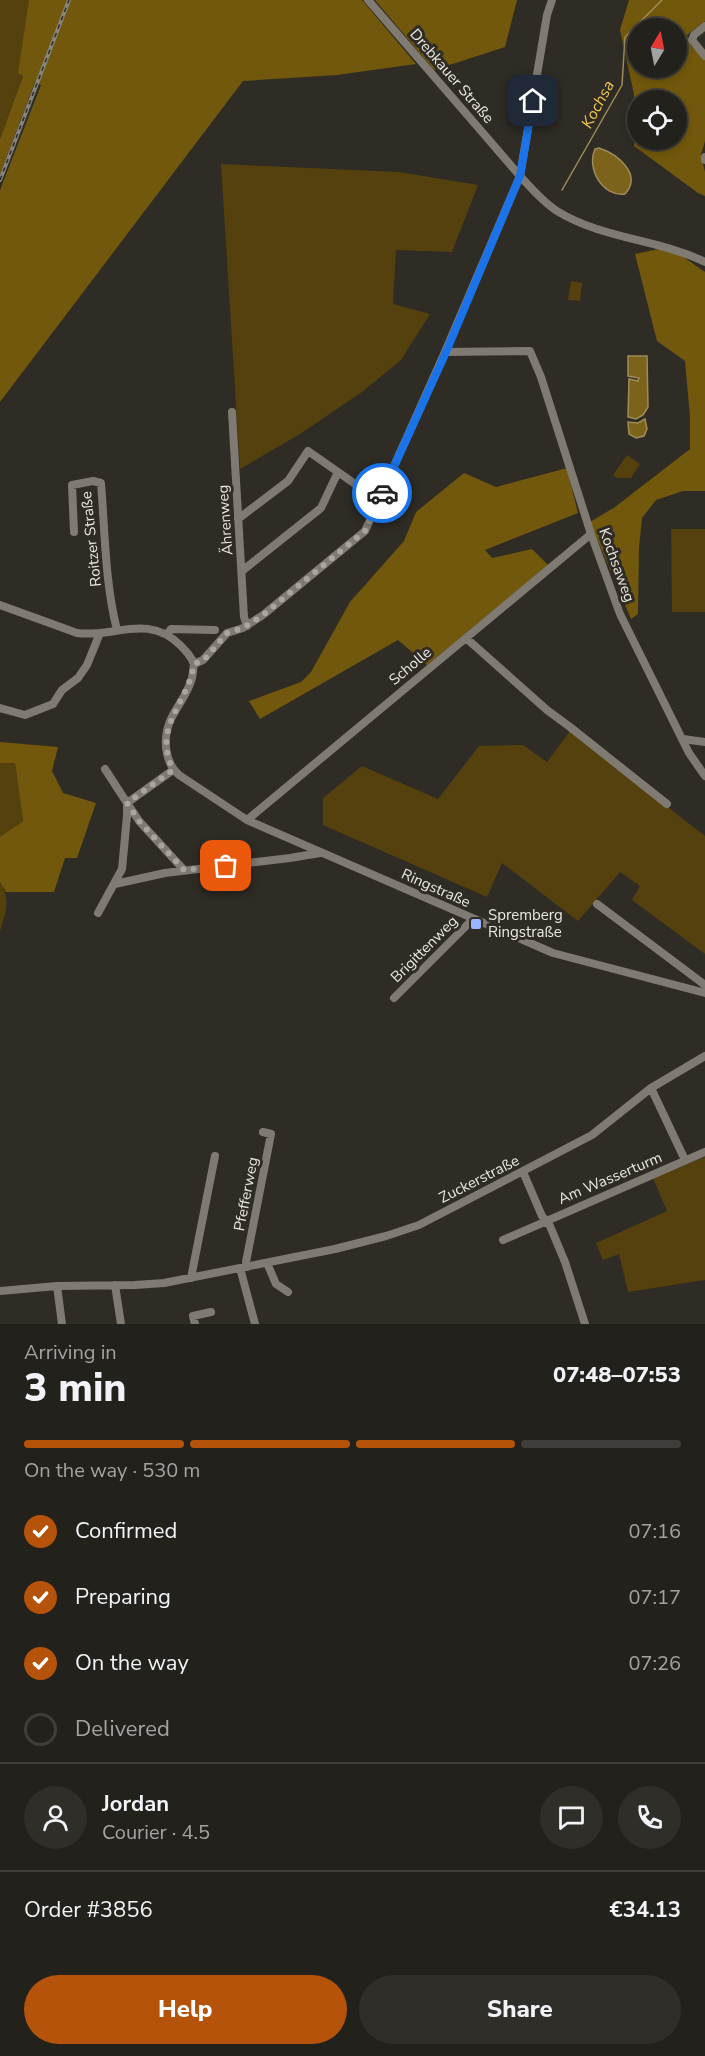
<!DOCTYPE html>
<html lang="en">
<head>
<meta charset="utf-8">
<style>
	:root { --surface:#23211c; --page:#2f2e29; --text:#f1f3f6; --muted:#a3a3a3; --line:#403e3b; --accent:#b45309 }
	body { margin:0; font-family:"Nunito Sans",sans-serif; background:var(--page); color:var(--text); height:100vh; display:flex; flex-direction:column; font-size:22px; white-space:nowrap }
	* { box-sizing:border-box; margin:0 }
	p { font-size:20px; color:var(--muted) }
	.icon { flex:none; width:33px; height:33px; fill:none; stroke:currentColor; stroke-width:2; stroke-linecap:round; stroke-linejoin:round }
	.map { position:relative; height:1324px; overflow:hidden }
	.panel { display:flex; flex-direction:column; background:var(--surface); flex:1 }
	.panel>* { flex:none }
	.needle { width:39px; rotate:10deg }
	.tools { position:absolute; left:627px; top:18px; display:grid; gap:12px }
	.tools a { display:grid; place-items:center; width:60px; height:60px; border-radius:50%; background:var(--surface); box-shadow:0 3px 9px #0003,0 0 0 2px var(--line); font-size:30px }
	.pin { position:absolute; display:grid; place-items:center; width:51px; height:51px; color:#fff; margin:-26px; border-radius:12px; box-shadow:0 3px 9px #0006 }
	.courier { position:absolute; display:grid; place-items:center; width:60px; height:60px; margin:-30px; border:4px solid #1a73e8; border-radius:50%; background:#fff; color:#222; box-shadow:0 2px 8px #0007 }
	.head em { font-style:normal; font-weight:800 }
	.head div { display:flex; flex-direction:column-reverse }
	.head { display:flex; align-items:center; justify-content:space-between; height:102px; padding:0 24px }
	h1 { font-size:39px; font-weight:800; line-height:45px }
	.bar { display:grid; grid-template-columns:repeat(4,1fr); gap:9px 6px; align-content:center; height:72px; padding:0 24px }
	.bar i { height:8px; border-radius:4px; background:var(--line) }
	.bar .active { background:var(--accent) }
	.bar p { grid-column:span 4 }
	.line { display:flex; align-items:center; gap:15px; padding:0 24px; border-top:2px solid var(--line) }
	.line div { flex:1 }
	.round { display:grid; place-items:center; flex:none; width:63px; height:63px; border-radius:32px; background:var(--page) }
	ol { padding:0 24px; list-style:none }
	li { display:flex; align-items:center; gap:18px; height:66px }
	li p { margin-inline-start:auto }
	li .icon { padding:6px; border-radius:50%; background:var(--accent); color:#fff; stroke-width:4 }
	li:last-child { color:var(--muted) }
	li i { width:33px; height:33px; border:3px solid var(--line); border-radius:50% }
	.primary-button { display:flex; gap:12px; margin-top:auto; padding:12px 24px }
	.primary-button a { flex:1; height:69px; border-radius:36px; background:var(--accent); color:#fff; font-size:24px; font-weight:800; line-height:69px; text-align:center }
	.primary-button a+a { background:var(--page); color:var(--text) }
	.map>svg:first-child { display:block }
</style>
</head>
<body>
<div class="map">
<svg width="705" height="1324" viewBox="0 0 705 1324">
	<rect width="100%" height="100%" fill="#2f2c25"/>
	<!-- green -->
	<path fill="#54410d" d="M 0,0 L 30,0 L 23,75 L 0,139 Z
		M 221,164 L 399,172 L 478,185 L 452,252 L 396,250 L 393,304 L 430,314 L 401,360 L 362,392 L 300,434 L 240,469 Z
		M 571,281 L 582,283 L 580,301 L 568,300 Z
		M 627,455 L 640,464 L 631,478 L 617,478 L 613,475 Z
		M 671,529 L 705,529 L 705,612 L 672,612 Z
		M 570,731 L 705,836 L 705,954 L 632,900 L 640,886 L 620,872 L 578,921 L 502,863 L 487,897 L 323,825 L 323,798 L 362,766 L 438,799 L 479,746 L 523,745 L 547,762 Z
		M 0,763 L 15,763 L 23,821 L 0,837 Z
		M 0,882 C 11,899 6,912 0,931 Z
		M 705,1157 L 705,1280 L 628,1292 L 619,1254 L 603,1260 L 596,1243 L 667,1211 L 653,1178 Z"/>
	<!-- forest -->
	<path fill="#71580c" fill-rule="evenodd" d="M 29,0 L 362,0 L 416,64 L 337,75 L 243,81 L 0,402 L 0,190 L 41,85 L 35,82 L 0,174 L 0,139 L 23,76 L 18,73 Z
		M 375,0 L 517,0 L 505,47 L 434,70 Z
		M 629,0 L 705,0 L 705,21 L 687,35 L 691,46 L 705,58 L 705,141 L 701,155 L 705,172 L 705,196 L 698,193 L 634,146 L 634,94 L 620,30 ZM 638,28 L 676,28 L 676,68 L 638,68 ZM 638,100 L 676,100 L 676,140 L 638,140 Z
		M 659,249 L 682,256 L 705,272 L 705,491 L 683,491 L 656,500 L 642,518 L 639,548 L 638,614 L 631,619 L 590,522 L 615,507 L 690,449 L 690,417 L 685,361 L 657,341 L 635,254 Z
		M 567,468 L 578,513 L 485,550 L 492,558 L 532,549 L 548,565 L 427,665 L 398,640 L 260,719 L 249,701 L 301,682 L 311,672 L 350,602 L 404,541 L 416,512 L 464,473 L 496,487 Z
		M 0,742 L 58,747 L 52,771 L 63,793 L 96,803 L 77,858 L 65,858 L 54,892 L 6,892 L 0,882 L 0,837 L 23,821 L 15,763 L 0,763 Z"/>
	<!-- water -->
	<path fill="#7c631c" stroke="#9d8b58" stroke-width="1.5" d="M 599,148 C 617,154 643,174 625,194 C 603,197 586,169 595,149 Z
		M 628,356 L 647,356 L 648,407 L 643,415 L 636,419 L 628,417 L 629,379 L 638,381 L 639,378 L 628,376 Z
		M 645,419 L 647,429 L 644,436 L 636,438 L 629,434 L 628,422 L 638,423 Z"/>
	<g fill="none" stroke-linecap="round" stroke-linejoin="round">
		<!-- stream -->
		<path stroke="#9d8b58" stroke-width="1.5" d="M 562,190 L 622,85 L 625,37 L 662,0"/>
		<!-- minor -->
		<path stroke="#7f7b73" stroke-width="8" d="M 368,0 L 520,176 C 532,189 543,202 557,211 C 602,239 658,239 705,262
			M 705,26 L 694,35 L 692,40 L 705,56
			M 705,157 L 705,160
			M 445,352 L 530,351 L 541,377 L 591,534 L 620,614 L 689,753 L 705,776
			M 232,412 L 244,617 L 247,626
			M 238,519 L 288,481 L 308,451 L 378,500
			M 74,532 L 72,485 L 93,481 L 101,483 C 105,532 105,583 117,630
			M 242,571 L 321,508 L 338,472
			M 0,605 L 77,633 C 115,638 147,613 180,645 C 186,651 191,656 194,664
			M 167,634 L 171,629 L 215,630
			M 466,638 L 547,710 L 570,727 L 667,804
			M 194,664 L 203,660 L 227,633 L 243,628 L 263,615 L 365,531 L 445,352 L 520,176 L 547,15 L 552,0
			M 194,664 C 193,669 193,674 192,678 C 188,694 176,707 170,721 C 163,738 164,762 179,775 L 247,820 L 553,953 L 705,993
			M 0,708 L 25,715 L 53,704 L 62,690 L 78,678 L 87,665 L 100,633
			M 683,739 L 705,742
			M 173,770 L 127,803 L 139,821 L 184,870
			M 247,820 L 591,534
			M 115,884 L 165,873 L 290,858 L 320,853
			M 597,904 L 705,985
			M 98,913 L 122,869 L 127,816 L 127,803 L 105,769
			M 394,998 L 473,919
			M 651,1088 L 685,1160
			M 523,1172 L 542,1216 L 550,1226 L 565,1262 L 585,1324
			M 503,1240 L 705,1152
			M 267,1263 L 276,1284 L 288,1292
			M 247,1267 L 246,1262 L 271,1134 L 263,1132
			M 240,1268 L 255,1324
			M 191,1278 L 215,1156
			M 115,1285 L 121,1324
			M 57,1286 L 62,1324
			M 0,1291 L 57,1286 L 135,1285 L 164,1283 L 335,1249 L 386,1236 L 419,1225 L 592,1135 L 651,1088 L 705,1056
			M 195,1324 L 193,1316 L 211,1312"/>
		<defs>
			<path id="rail" d="M 0,180 L 69,0"/>
		</defs>
		<!-- rail casing -->
		<use href="#rail" stroke="#87847e" stroke-width="4"/>
		<!-- rail -->
		<use href="#rail" stroke="#2f2c25" stroke-width="1.5" stroke-dasharray="4.5" stroke-linecap="butt"/>
	</g>
	<g fill="none" stroke-linecap="round" stroke-linejoin="round">
		<!-- done -->
		<path stroke="#a9a6a0" stroke-width="6" stroke-dasharray="0 10.8" d="M 226,866 L 184,870 L 139,821 L 127,803 L 173,770 C 152,726 188,704 194,664 L 204,660 L 227,633 L 243,628 L 263,615 L 365,531 L 382,493"/>
		<!-- route -->
		<path stroke="#1a73e8" stroke-width="8" d="M 382,493 L 446,352 L 520,176 L 533,101"/>
	</g>
	<!-- markers -->
	<rect fill="#9ab5fd" stroke="#2f2c25" stroke-width="2" x="470" y="918" width="12" height="12" rx="3"/>
	<g text-anchor="middle" stroke-width="6" stroke-linejoin="round" paint-order="stroke">
		<!-- street labels -->
		<g font-size="15" fill="#eae8e3" stroke="#2f2c25">
			<text transform="translate(452 76) rotate(49)" y="5">Drebkauer Straße</text>
			<text transform="translate(225 520) rotate(-94)" y="5">Ährenweg</text>
			<text transform="translate(91 539) rotate(-96)" y="5">Roitzer Straße</text>
			<text transform="translate(617 565) rotate(70)" y="5">Kochsaweg</text>
			<text transform="translate(410 666) rotate(-40)" y="5">Scholle</text>
			<text transform="translate(436 888) rotate(24)" y="5">Ringstraße</text>
			<text transform="translate(424 949) rotate(-45)" y="5">Brigittenweg</text>
			<text transform="translate(610 1178) rotate(-23)" y="5">Am Wasserturm</text>
			<text transform="translate(479 1179) rotate(-27)" y="5">Zuckerstraße</text>
			<text transform="translate(246 1194) rotate(-79)" y="5">Pfefferweg</text>
		</g>
		<!-- poi labels -->
		<g font-size="15" fill="#eae8e3" stroke="#2f2c25" text-anchor="start">
			<text x="488" y="920">Spremberg<tspan x="488" dy="17">Ringstraße</tspan></text>
		</g>
		<!-- water labels -->
		<g font-size="16" font-style="italic" fill="#f6c950" stroke="#2f2c25">
			<text transform="translate(597 104) rotate(-62)" y="6">Kochsa</text>
		</g>
	</g>
</svg>
<div class="tools">
<a><svg class="needle" viewBox="-14 -14 28 28"><path d="M0-13l5 13h-10z" fill="#e53935"/><path d="M0 13l5-13h-10z" fill="#a3a3a3"/></svg></a>
<a><svg class="icon" aria-label="locate" viewBox="0 0 24 24"><circle cx="12" cy="12" r="6"/><path d="M12 2v4M12 18v4M2 12h4M18 12h4"/></svg></a>
</div>
<div class="pin" style="left:226px;top:866px;background:#ea580c"><svg class="icon" aria-label="bag" viewBox="0 0 24 24"><path d="M5 8h14l-1 12H6zM9 8a3 3 0 0 1 6 0"/></svg></div>
<div class="pin" style="left:533px;top:101px;background:#1f2937"><svg class="icon" aria-label="home" viewBox="0 0 24 24"><path d="M3 11l9-7 9 7M6 9v11h12V9"/></svg></div>
<div class="courier" style="left:382px;top:493px"><svg class="icon" aria-label="car" viewBox="0 0 24 24"><path d="M5 17H2v-5l4-1 3-4h7l3 4 3 1v5h-3M9 17h6M6 11h13"/><circle cx="7" cy="17" r="2"/><circle cx="17" cy="17" r="2"/></svg></div>
</div>
<section class="panel">
<div class="head"><div><h1>3 min</h1><p>Arriving in</p></div><em>07:48–07:53</em></div>
<div class="bar"><i class="active"></i><i class="active"></i><i class="active"></i><i></i><p>On the way · 530 m</p></div>
<ol>
<li><svg class="icon" aria-label="check" viewBox="0 0 24 24"><path d="M5 12l5 5 9-10"/></svg>Confirmed<p>07:16</p></li>
<li><svg class="icon" aria-label="check" viewBox="0 0 24 24"><path d="M5 12l5 5 9-10"/></svg>Preparing<p>07:17</p></li>
<li><svg class="icon" aria-label="check" viewBox="0 0 24 24"><path d="M5 12l5 5 9-10"/></svg>On the way<p>07:26</p></li>
<li><i></i>Delivered</li>
</ol>
<div class="line" style="height:108px"><a class="round"><svg class="icon" aria-label="person" viewBox="0 0 24 24"><circle cx="12" cy="8" r="4"/><path d="M4 21q1-7 8-7t8 7"/></svg></a><div><b>Jordan</b><p>Courier · 4.5</p></div><a class="round"><svg class="icon" aria-label="chat" viewBox="0 0 24 24"><path d="M4 5h16v11H9l-5 4z"/></svg></a><a class="round"><svg class="icon" aria-label="phone" viewBox="0 0 24 24"><path d="M5 4h4l2 5-3 2q2 4 5 5l2-3 5 2v4C11 20 4 13 5 4z"/></svg></a></div>
<div class="line" style="height:78px"><div>Order #3856</div><b>€34.13</b></div>
<div class="primary-button"><a>Help</a><a>Share</a></div>
</section>
</body>
</html>
